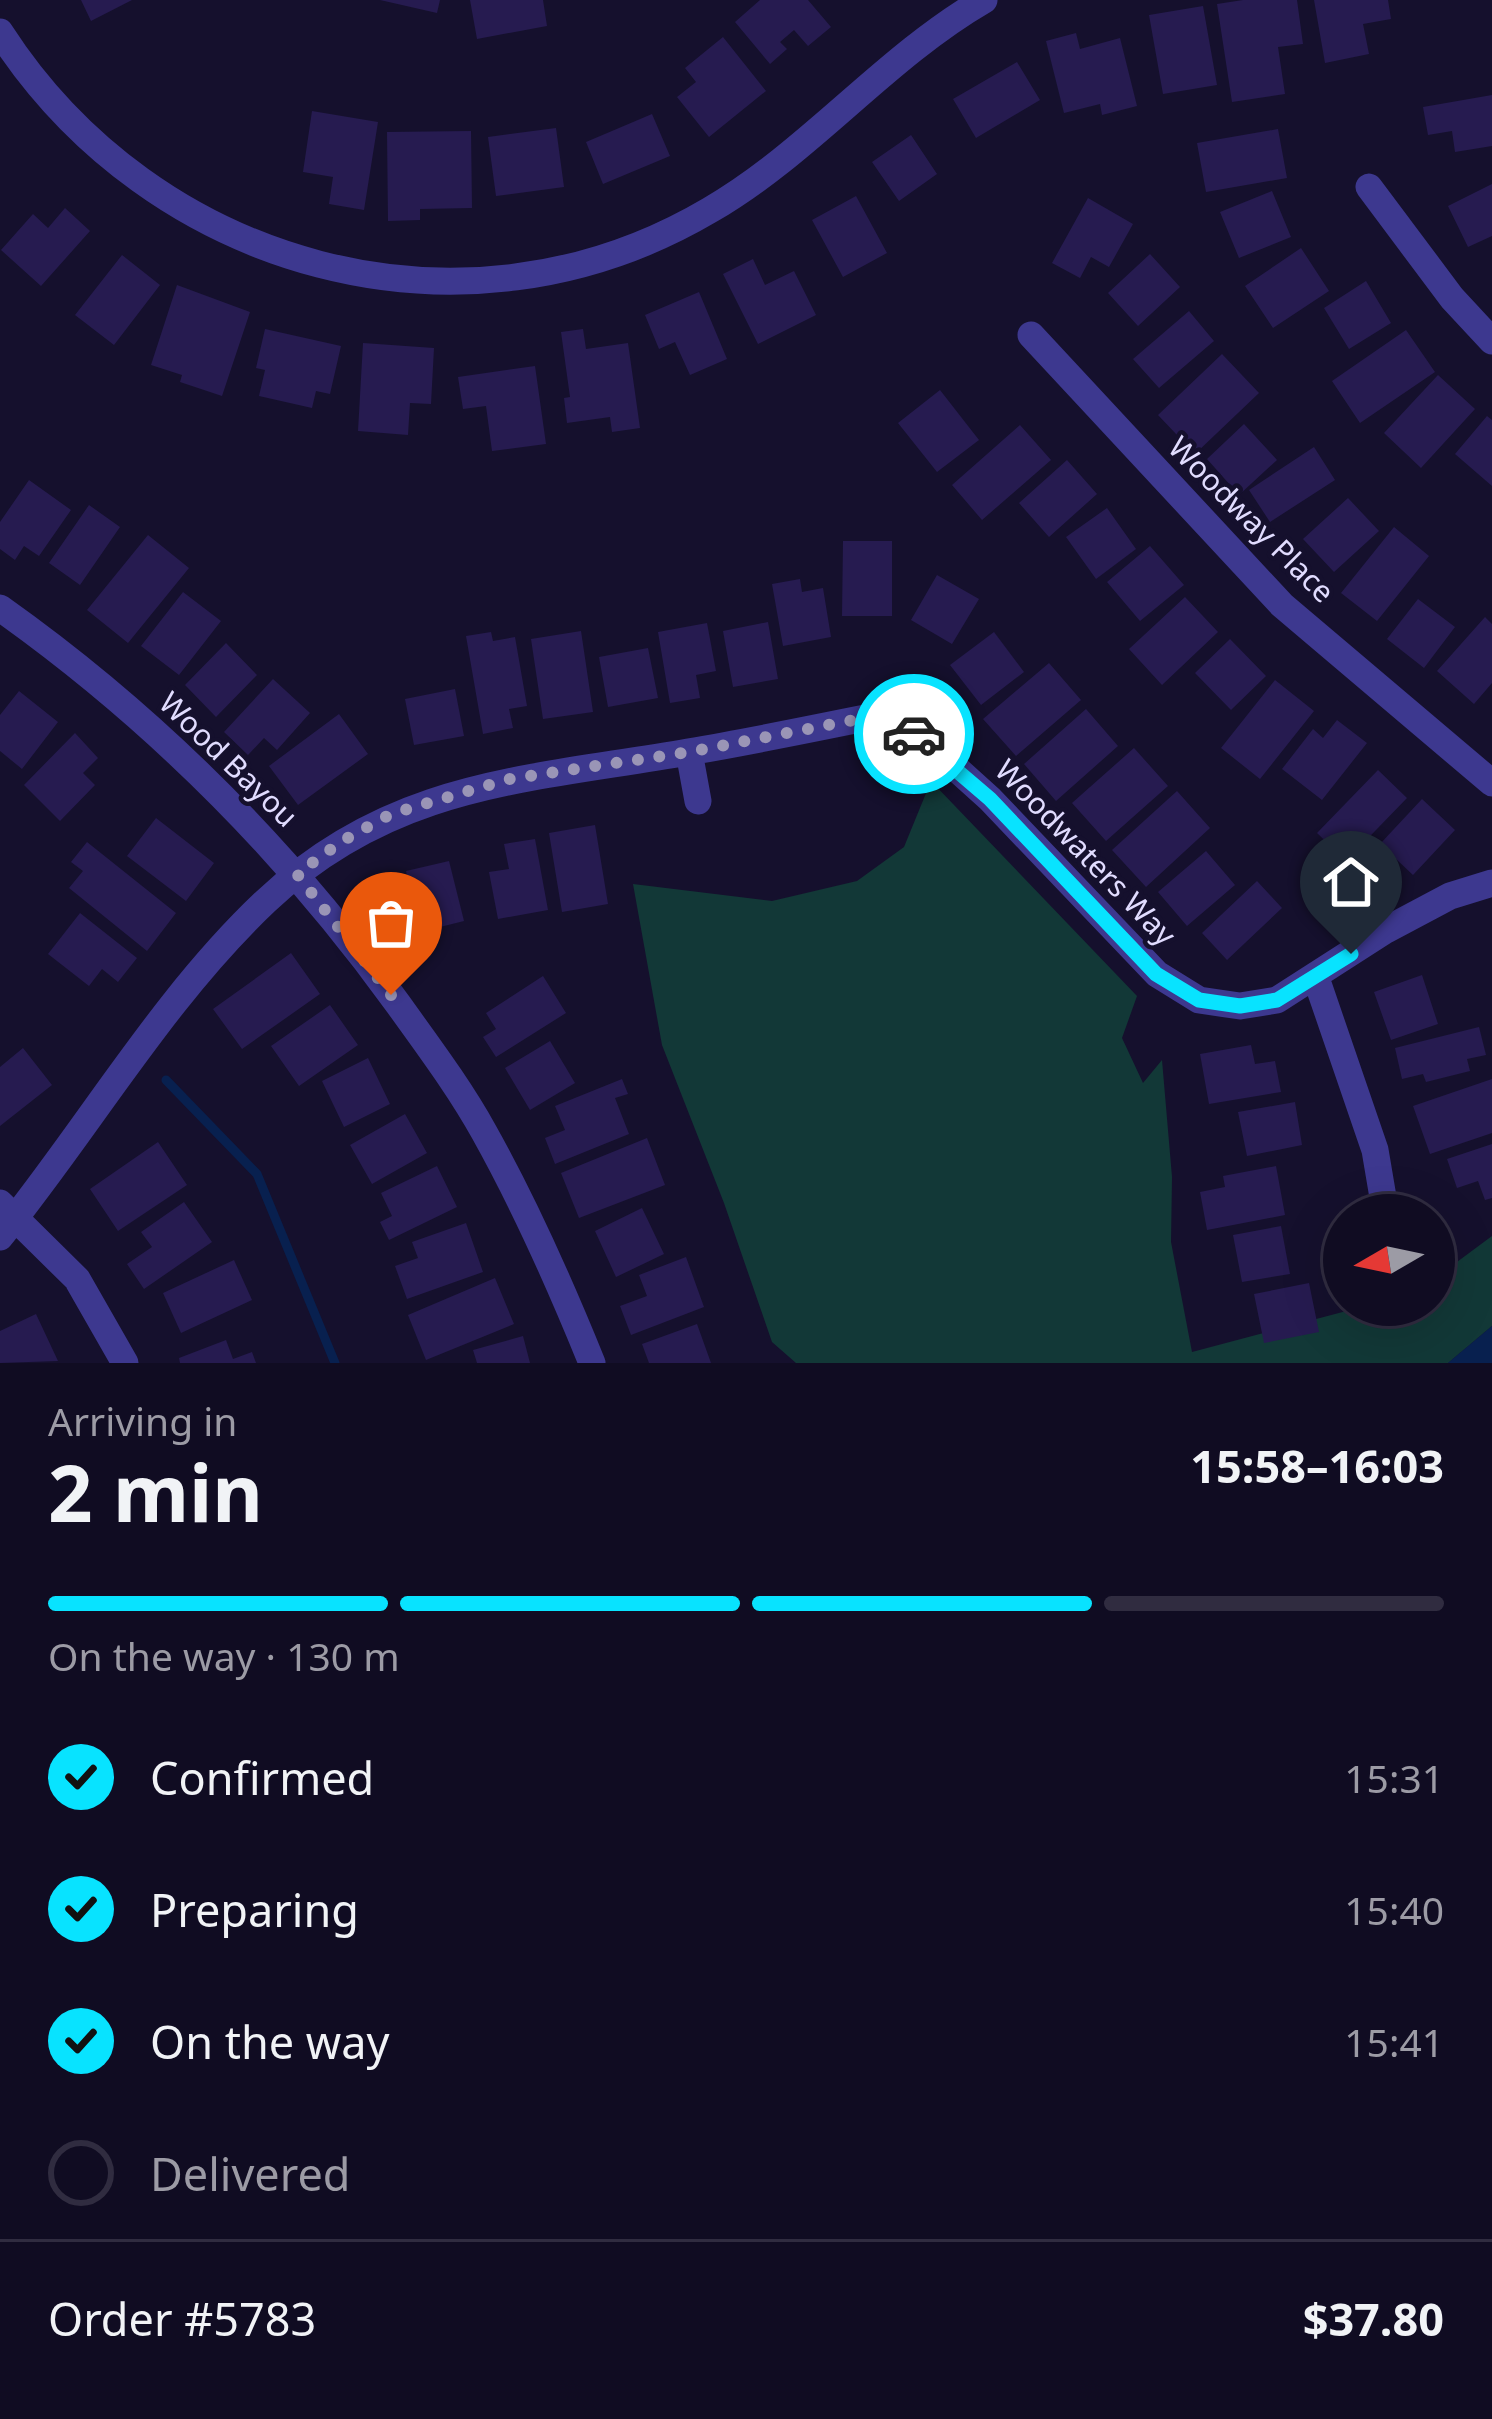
<!DOCTYPE html>
<html lang="en">
<head>
<meta charset="utf-8">
<style>
	:root { --surface:#100c22; --page:#19152a; --text:#f1f3f6; --muted:#9c9ba5; --line:#302c40; --accent:#08e3ff }
	body { margin:0; font-family:"Noto Sans",sans-serif; background:var(--page); color:var(--text); height:100vh; display:flex; flex-direction:column; font-size:45px; white-space:nowrap }
	* { box-sizing:border-box; margin:0 }
	p { font-size:39px; color:var(--muted) }
	.icon { flex:none; width:66px; height:66px; fill:none; stroke:currentColor; stroke-width:2; stroke-linecap:round; stroke-linejoin:round }
	.map { position:relative; height:1363px; overflow:hidden }
	.sheet { display:flex; flex-direction:column; background:var(--surface); flex:1 }
	.sheet>* { flex:none }
	.needle { width:78px; rotate:261deg }
	.fabs { position:absolute; left:1323px; top:1194px; display:grid; gap:24px }
	.fabs a { display:grid; place-items:center; width:132px; height:132px; border-radius:50%; background:var(--surface); box-shadow:0 12px 48px #0002,0 0 0 3px var(--line); font-size:60px }
	.pin { position:absolute; display:grid; place-items:center; width:102px; height:102px; color:#fff; margin:-123px -51px; border-radius:50% 50% 50% 0; rotate:-45deg; box-shadow:0 0 12px #0007 }
	.pin .icon { rotate:45deg }
	.courier { position:absolute; display:grid; place-items:center; width:120px; height:120px; margin:-60px; border:9px solid #08e3ff; border-radius:50%; background:#fff; color:#222; box-shadow:0 3px 15px #0007 }
	.head em { font-style:normal; font-weight:700 }
	.head div { display:flex; flex-direction:column-reverse }
	.head { display:flex; align-items:center; justify-content:space-between; height:204px; padding:0 48px }
	h1 { font-size:78px; font-weight:700; line-height:90px }
	.bar { display:grid; grid-template-columns:repeat(4,1fr); gap:18px 12px; align-content:center; height:144px; padding:0 48px }
	.bar i { height:15px; border-radius:9px; background:var(--line) }
	.bar .on { background:var(--accent) }
	.bar p { grid-column:span 4 }
	.line { display:flex; align-items:center; gap:30px; padding:0 48px; border-top:3px solid var(--line) }
	.line div { flex:1 }
	ol { padding:0 48px; list-style:none }
	li { display:flex; align-items:center; gap:36px; height:132px }
	li p { margin-inline-start:auto }
	li .icon { padding:12px; border-radius:50%; background:var(--accent); color:#111; stroke-width:4 }
	li:last-child { color:var(--muted) }
	li i { width:66px; height:66px; border:6px solid var(--line); border-radius:50% }
	.map>svg:first-child { display:block }
</style>
</head>
<body>
<div class="map">
<svg width="1492" height="1363" viewBox="0 0 1492 1363">
	<rect width="100%" height="100%" fill="#15102d"/>
	<!-- green -->
	<path fill="#123837" d="M 931,781 L 1137,996 L 1122,1038 L 1143,1083 L 1162,1060 L 1172,1177 L 1171,1242 L 1192,1352 L 1369,1305 L 1434,1305 L 1434,1279 L 1492,1236 L 1492,1326 L 1448,1363 L 796,1363 L 772,1342 L 724,1203 L 662,1045 L 633,884 L 772,901 L 857,881 L 904,847 Z"/>
	<!-- water -->
	<path fill="#08204f" d="M 1492,1326 L 1492,1363 L 1448,1363 Z"/>
	<g fill="none" stroke-linecap="round" stroke-linejoin="round">
		<!-- stream -->
		<path stroke="#08204f" stroke-width="9" d="M 166,1080 L 257,1174 L 335,1363"/>
	</g>
	<!-- building -->
	<path fill="#261b50" d="M 81,0 L 132,0 L 91,21 Z
		M 380,0 L 440,0 L 437,13 Z
		M 470,0 L 543,0 L 547,26 L 477,39 Z
		M 760,0 L 808,0 L 831,27 L 808,46 L 794,30 L 780,42 L 787,49 L 770,64 L 735,22 Z
		M 1243,0 L 1297,0 L 1303,44 L 1278,47 L 1285,94 L 1232,102 L 1217,4 Z
		M 1314,0 L 1388,0 L 1391,19 L 1363,24 L 1369,54 L 1325,63 Z
		M 1203,6 L 1217,85 L 1163,94 L 1149,15 Z
		M 1076,33 L 1080,49 L 1120,38 L 1137,106 L 1102,115 L 1100,104 L 1064,113 L 1046,41 Z
		M 723,37 L 766,91 L 709,137 L 677,97 L 696,82 L 685,68 Z
		M 1017,62 L 1040,100 L 976,138 L 953,99 Z
		M 1492,95 L 1492,146 L 1455,152 L 1452,131 L 1428,135 L 1423,107 Z
		M 312,111 L 378,122 L 364,210 L 329,204 L 333,177 L 303,172 Z
		M 652,114 L 670,156 L 603,184 L 586,142 Z
		M 556,128 L 564,187 L 496,196 L 488,137 Z
		M 1278,129 L 1287,178 L 1206,192 L 1197,143 Z
		M 471,131 L 472,208 L 420,209 L 420,220 L 388,221 L 387,132 Z
		M 911,135 L 937,174 L 899,201 L 872,162 Z
		M 1492,184 L 1492,236 L 1468,247 L 1448,206 Z
		M 1272,191 L 1291,237 L 1239,258 L 1220,212 Z
		M 856,196 L 887,253 L 843,277 L 812,220 Z
		M 1088,198 L 1133,224 L 1109,267 L 1091,257 L 1080,278 L 1052,263 Z
		M 65,208 L 90,231 L 41,286 L 1,250 L 33,214 L 48,228 Z
		M 1301,248 L 1329,291 L 1273,328 L 1245,286 Z
		M 1150,254 L 1180,287 L 1138,326 L 1108,293 Z
		M 122,255 L 160,285 L 114,345 L 75,315 Z
		M 753,259 L 765,285 L 794,271 L 816,315 L 758,344 L 723,274 Z
		M 1366,281 L 1391,323 L 1349,349 L 1324,308 Z
		M 177,285 L 250,312 L 222,396 L 180,382 L 182,375 L 151,365 Z
		M 699,292 L 727,359 L 690,375 L 675,342 L 659,349 L 645,315 Z
		M 1189,311 L 1214,341 L 1159,388 L 1133,359 Z
		M 265,329 L 341,346 L 330,394 L 316,391 L 312,408 L 259,396 L 265,370 L 256,368 Z
		M 583,329 L 586,349 L 628,343 L 640,428 L 612,432 L 610,417 L 567,423 L 564,398 L 570,397 L 561,332 Z
		M 1406,330 L 1435,372 L 1360,423 L 1332,381 Z
		M 363,343 L 434,348 L 431,404 L 410,403 L 408,435 L 358,431 Z
		M 1222,354 L 1259,393 L 1195,454 L 1158,415 Z
		M 535,366 L 546,444 L 492,451 L 486,406 L 463,409 L 458,377 Z
		M 1438,375 L 1475,409 L 1421,468 L 1384,433 Z
		M 940,390 L 979,440 L 937,472 L 898,423 Z
		M 1487,416 L 1492,420 L 1492,486 L 1455,454 Z
		M 1244,424 L 1277,460 L 1239,495 L 1207,459 Z
		M 1020,425 L 1051,460 L 982,520 L 952,485 Z
		M 1314,447 L 1335,480 L 1270,522 L 1249,490 Z
		M 1067,460 L 1097,494 L 1049,537 L 1019,503 Z
		M 29,480 L 71,510 L 39,556 L 24,546 L 15,560 L 0,549 L 0,522 Z
		M 1348,498 L 1379,531 L 1334,572 L 1303,539 Z
		M 89,505 L 120,527 L 80,585 L 49,563 Z
		M 1107,508 L 1136,549 L 1096,579 L 1066,537 Z
		M 1394,527 L 1429,556 L 1377,621 L 1341,593 Z
		M 148,535 L 189,568 L 128,643 L 87,610 Z
		M 843,541 L 892,541 L 892,616 L 842,616 Z
		M 1150,546 L 1184,585 L 1140,621 L 1107,582 Z
		M 937,575 L 979,599 L 952,644 L 911,620 Z
		M 800,579 L 802,592 L 823,588 L 831,637 L 783,646 L 772,584 Z
		M 183,592 L 221,621 L 179,675 L 141,646 Z
		M 1185,597 L 1218,632 L 1162,685 L 1129,649 Z
		M 1418,599 L 1455,627 L 1424,668 L 1387,639 Z
		M 1485,617 L 1492,624 L 1492,683 L 1474,704 L 1437,671 Z
		M 768,622 L 778,679 L 733,687 L 723,631 Z
		M 707,623 L 716,671 L 696,675 L 700,698 L 670,703 L 658,632 Z
		M 581,631 L 593,712 L 543,719 L 531,639 Z
		M 491,632 L 493,641 L 515,637 L 527,706 L 509,709 L 513,728 L 483,734 L 466,636 Z
		M 994,632 L 1024,672 L 981,705 L 950,665 Z
		M 1230,639 L 1266,676 L 1231,710 L 1195,673 Z
		M 226,643 L 257,675 L 216,717 L 185,685 Z
		M 648,648 L 658,698 L 608,707 L 599,657 Z
		M 1049,663 L 1081,700 L 1016,756 L 983,719 Z
		M 273,679 L 310,713 L 277,750 L 264,738 L 248,755 L 224,732 Z
		M 1275,680 L 1314,711 L 1260,779 L 1221,748 Z
		M 455,689 L 464,736 L 414,745 L 405,699 Z
		M 19,691 L 58,722 L 22,769 L 0,751 L 0,715 Z
		M 1086,709 L 1118,746 L 1056,801 L 1024,764 Z
		M 339,714 L 368,754 L 298,805 L 269,766 Z
		M 1337,720 L 1367,743 L 1322,800 L 1282,769 L 1313,729 L 1323,738 Z
		M 75,733 L 98,758 L 83,773 L 95,785 L 60,821 L 24,785 Z
		M 1134,748 L 1168,786 L 1106,841 L 1072,803 Z
		M 1378,770 L 1407,798 L 1346,861 L 1317,833 Z
		M 1177,791 L 1210,828 L 1146,887 L 1112,850 Z
		M 1422,799 L 1455,830 L 1413,875 L 1380,844 Z
		M 156,818 L 214,863 L 186,901 L 127,856 Z
		M 595,825 L 608,904 L 562,912 L 549,833 Z
		M 535,839 L 548,910 L 498,919 L 489,872 L 509,869 L 504,844 Z
		M 87,842 L 176,913 L 147,951 L 69,888 L 83,871 L 71,862 Z
		M 1206,851 L 1235,885 L 1187,926 L 1158,892 Z
		M 449,861 L 464,921 L 420,932 L 406,871 Z
		M 1257,881 L 1282,908 L 1227,960 L 1202,933 Z
		M 80,913 L 137,958 L 118,982 L 102,969 L 89,986 L 48,954 Z
		M 291,953 L 320,994 L 242,1049 L 213,1009 Z
		M 1422,975 L 1438,1024 L 1391,1040 L 1374,992 Z
		M 543,976 L 566,1013 L 496,1057 L 483,1037 L 496,1029 L 486,1013 Z
		M 330,1005 L 358,1045 L 299,1086 L 271,1046 Z
		M 1479,1027 L 1486,1055 L 1467,1059 L 1470,1071 L 1426,1082 L 1423,1074 L 1402,1079 L 1395,1048 Z
		M 550,1041 L 575,1083 L 530,1110 L 505,1068 Z
		M 1251,1045 L 1255,1064 L 1275,1061 L 1281,1092 L 1209,1104 L 1200,1054 Z
		M 23,1048 L 52,1085 L 0,1126 L 0,1067 Z
		M 368,1058 L 390,1104 L 344,1127 L 322,1081 Z
		M 622,1079 L 628,1094 L 615,1098 L 629,1134 L 555,1164 L 545,1138 L 565,1130 L 555,1106 Z
		M 1492,1079 L 1492,1133 L 1430,1154 L 1413,1106 Z
		M 1295,1102 L 1302,1145 L 1247,1156 L 1238,1112 Z
		M 405,1114 L 427,1153 L 372,1184 L 350,1145 Z
		M 647,1138 L 665,1185 L 579,1218 L 561,1173 Z
		M 158,1142 L 187,1185 L 118,1231 L 90,1189 Z
		M 1492,1144 L 1492,1198 L 1485,1200 L 1478,1181 L 1457,1188 L 1447,1159 Z
		M 437,1166 L 457,1207 L 389,1240 L 380,1222 L 392,1216 L 381,1193 Z
		M 1276,1166 L 1285,1215 L 1207,1230 L 1200,1192 L 1225,1187 L 1223,1176 Z
		M 184,1202 L 212,1242 L 144,1289 L 127,1264 L 152,1247 L 141,1232 Z
		M 642,1208 L 664,1254 L 616,1277 L 595,1231 Z
		M 466,1223 L 483,1272 L 407,1299 L 395,1266 L 418,1258 L 412,1242 Z
		M 1281,1226 L 1290,1274 L 1242,1282 L 1233,1235 Z
		M 686,1257 L 704,1307 L 631,1335 L 620,1306 L 647,1296 L 639,1275 Z
		M 234,1260 L 252,1300 L 181,1333 L 163,1293 Z
		M 495,1278 L 514,1324 L 426,1360 L 408,1315 Z
		M 1309,1283 L 1319,1332 L 1264,1343 L 1254,1294 Z
		M 36,1314 L 58,1361 L 0,1363 L 0,1331 Z
		M 697,1324 L 711,1363 L 649,1363 L 642,1344 Z
		M 523,1336 L 530,1363 L 477,1363 L 473,1350 Z
		M 226,1340 L 233,1359 L 252,1352 L 256,1363 L 180,1363 L 179,1358 Z"/>
	<g fill="none" stroke-linecap="round" stroke-linejoin="round">
		<!-- street -->
		<path stroke="#3d388f" stroke-width="27" d="M 0,32 C 152,268 463,356 710,210 C 810,152 884,58 984,0
			M 1369,187 L 1452,298 L 1492,341
			M 1031,335 L 1282,605 L 1492,783
			M 0,608 C 155,718 287,851 398,1004 C 428,1046 459,1087 484,1132 C 526,1207 560,1284 592,1363
			M 689,752 L 698,801
			M 1316,978 L 1375,1150 L 1386,1215
			M 0,1203 L 77,1279 L 125,1363
			M 0,1237 C 89,1127 163,998 266,901 C 392,782 528,780 688,752 C 754,741 820,727 885,714 L 929,744 L 990,799 L 1157,974 L 1199,1000 L 1240,1006 L 1277,1000 L 1386,930 L 1450,896 L 1492,883"/>
	</g>
	<g fill="none" stroke-linecap="round" stroke-linejoin="round">
		<!-- done -->
		<path stroke="#9a95b6" stroke-width="12" stroke-dasharray="0 21.6" d="M 391,995 L 297,874 L 342,841 L 391,814 L 509,779 L 689,752 L 885,714 L 914,734"/>
		<!-- route -->
		<path stroke="#08e3ff" stroke-width="15" d="M 914,734 L 990,799 L 1156,974 L 1199,1000 L 1240,1006 L 1277,1000 L 1351,954"/>
	</g>
	<g text-anchor="middle" stroke-width="9" stroke-linejoin="round" paint-order="stroke">
		<!-- street labels -->
		<g font-size="30" fill="#e1dcff" stroke="#15102d">
			<text transform="translate(1251 520) rotate(45)" y="10">Woodway Place</text>
			<text transform="translate(228 760) rotate(44)" y="10">Wood Bayou</text>
			<text transform="translate(1085 853) rotate(46)" y="10">Woodwaters Way</text>
		</g>
	</g>
</svg>
<div class="fabs">
<a><svg class="needle" viewBox="-14 -14 28 28"><path d="M0-13l5 13h-10z" fill="#e53935"/><path d="M0 13l5-13h-10z" fill="#9c9ba5"/></svg></a>
</div>
<div class="pin" style="left:391px;top:995px;background:#ea580c"><svg class="icon" aria-label="bag" viewBox="0 0 24 24"><path d="M5 8h14l-1 12H6zM9 8a3 3 0 0 1 6 0"/></svg></div>
<div class="pin" style="left:1351px;top:954px;background:#1f2937"><svg class="icon" aria-label="home" viewBox="0 0 24 24"><path d="M3 11l9-7 9 7M6 9v11h12V9"/></svg></div>
<div class="courier" style="left:914px;top:734px"><svg class="icon" aria-label="car" viewBox="0 0 24 24"><path d="M5 17H2v-5l4-1 3-4h7l3 4 3 1v5h-3M9 17h6M6 11h13"/><circle cx="7" cy="17" r="2"/><circle cx="17" cy="17" r="2"/></svg></div>
</div>
<section class="sheet">
<div class="head"><div><h1>2 min</h1><p>Arriving in</p></div><em>15:58–16:03</em></div>
<div class="bar"><i class="on"></i><i class="on"></i><i class="on"></i><i></i><p>On the way · 130 m</p></div>
<ol>
<li><svg class="icon" aria-label="check" viewBox="0 0 24 24"><path d="M5 12l5 5 9-10"/></svg>Confirmed<p>15:31</p></li>
<li><svg class="icon" aria-label="check" viewBox="0 0 24 24"><path d="M5 12l5 5 9-10"/></svg>Preparing<p>15:40</p></li>
<li><svg class="icon" aria-label="check" viewBox="0 0 24 24"><path d="M5 12l5 5 9-10"/></svg>On the way<p>15:41</p></li>
<li><i></i>Delivered</li>
</ol>
<div class="line" style="height:156px"><div>Order #5783</div><b>$37.80</b></div>
</section>
</body>
</html>
